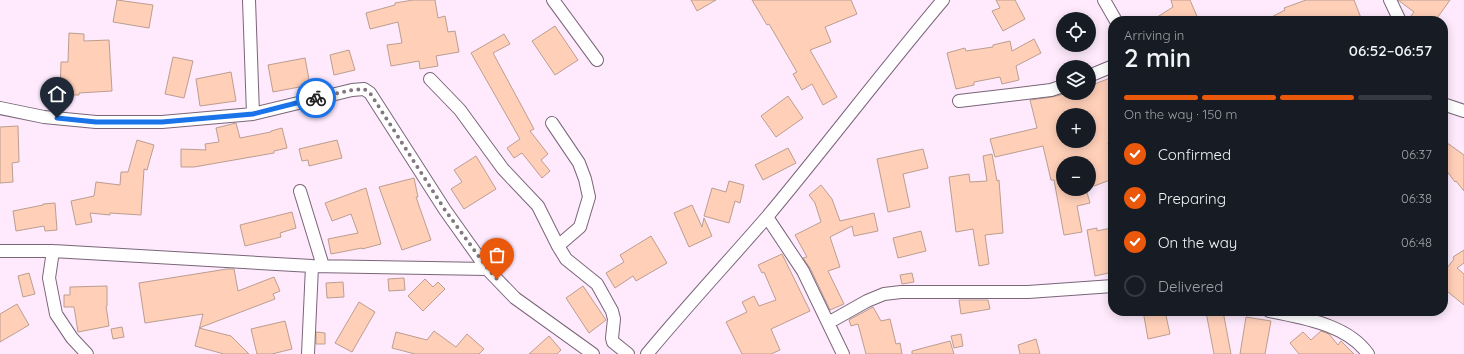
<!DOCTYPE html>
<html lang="en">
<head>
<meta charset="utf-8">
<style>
	:root { --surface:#171b24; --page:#20242c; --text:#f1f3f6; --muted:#9ea1a6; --line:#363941; --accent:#ea580c }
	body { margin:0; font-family:Quicksand,sans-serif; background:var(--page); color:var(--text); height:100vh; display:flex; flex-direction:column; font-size:15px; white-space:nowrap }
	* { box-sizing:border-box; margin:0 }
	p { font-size:13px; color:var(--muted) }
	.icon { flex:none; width:22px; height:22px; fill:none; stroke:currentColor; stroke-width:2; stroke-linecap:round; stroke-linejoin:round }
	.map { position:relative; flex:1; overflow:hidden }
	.sheet { position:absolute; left:1108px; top:16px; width:340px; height:300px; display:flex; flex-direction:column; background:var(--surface); border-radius:16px; box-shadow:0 2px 10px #0003 }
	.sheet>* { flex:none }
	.tools { position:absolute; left:1056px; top:12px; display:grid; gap:8px }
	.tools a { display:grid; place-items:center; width:40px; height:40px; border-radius:50%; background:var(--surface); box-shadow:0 2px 10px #0003; font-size:20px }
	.pin { position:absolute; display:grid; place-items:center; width:34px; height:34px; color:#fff; margin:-41px -17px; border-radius:50% 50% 50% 0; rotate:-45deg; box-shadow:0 0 4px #0007 }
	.pin .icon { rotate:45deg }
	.courier { position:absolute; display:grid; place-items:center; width:40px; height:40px; margin:-20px; border:3px solid #1a73e8; border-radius:50%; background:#fff; color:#222; box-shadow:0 1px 5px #0007 }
	.headline em { font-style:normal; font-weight:600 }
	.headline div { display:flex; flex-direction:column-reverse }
	.headline { display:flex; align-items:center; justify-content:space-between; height:68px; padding:0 16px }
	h1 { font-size:26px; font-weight:600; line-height:30px }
	.bar { display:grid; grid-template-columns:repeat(4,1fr); gap:6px 4px; align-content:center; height:48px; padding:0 16px }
	.bar i { height:5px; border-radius:3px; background:var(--line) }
	.bar .on { background:var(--accent) }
	.bar p { grid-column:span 4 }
	ol { padding:0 16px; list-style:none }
	li { display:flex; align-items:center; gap:12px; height:44px }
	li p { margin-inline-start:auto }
	li .icon { padding:4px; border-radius:50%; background:var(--accent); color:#fff; stroke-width:4 }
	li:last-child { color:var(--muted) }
	li i { width:22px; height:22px; border:2px solid var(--line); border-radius:50% }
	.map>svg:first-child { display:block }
</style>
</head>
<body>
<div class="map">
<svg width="1464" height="354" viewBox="0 0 1464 354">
	<rect width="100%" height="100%" fill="#feeafc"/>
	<!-- building -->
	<path fill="#ffcfb8" stroke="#bb9e90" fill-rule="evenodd" d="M 117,0 L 153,5 L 149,28 L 113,22 Z
		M 413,0 L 435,0 L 438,18 L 445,16 L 448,32 L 455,31 L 459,52 L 436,56 L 438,66 L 420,69 L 419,61 L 391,66 L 387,45 L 402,43 L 398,22 L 370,29 L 366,13 L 395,5 L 395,3 Z
		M 691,0 L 716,0 L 697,11 Z
		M 752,0 L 851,0 L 857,14 L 825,27 L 831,42 L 810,50 L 837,97 L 823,105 L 812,84 L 802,90 L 793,74 L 797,72 L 769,24 L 767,25 Z
		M 996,0 L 1015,0 L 1025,19 L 1003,31 L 992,11 L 1000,8 Z
		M 1171,0 L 1190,0 L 1199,21 L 1151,21 L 1173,7 Z
		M 1306,0 L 1354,0 L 1361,18 L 1352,21 L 1264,21 L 1285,10 L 1284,8 Z
		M 1398,0 L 1450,0 L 1435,21 L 1407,21 L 1414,12 Z
		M 555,26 L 578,60 L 555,75 L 532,41 Z
		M 69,33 L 84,34 L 84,41 L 109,40 L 112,91 L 79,93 L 79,95 L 60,95 L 61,62 L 68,62 Z
		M 504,34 L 510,44 L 493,53 L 534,129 L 530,131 L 548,154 L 541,160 L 550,171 L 542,178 L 522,153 L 514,158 L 507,148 L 520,139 L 471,53 Z
		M 1034,39 L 1041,53 L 1016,66 L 1019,80 L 1002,84 L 1000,77 L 974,82 L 974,85 L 956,89 L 947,53 L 965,48 L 966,51 L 993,47 L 993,45 L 1010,41 L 1012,51 Z
		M 349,50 L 355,70 L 334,75 L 330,55 Z
		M 173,57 L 193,61 L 184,98 L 165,94 Z
		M 305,58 L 310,85 L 273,92 L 268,65 Z
		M 231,72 L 236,101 L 200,106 L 196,79 Z
		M 1113,77 L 1113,142 L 1108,143 L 1112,163 L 1113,163 L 1113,179 L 1094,186 L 1089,173 L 1089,163 L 1063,163 L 1063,189 L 1086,189 L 1090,203 L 1077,206 L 1082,232 L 1064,235 L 1054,180 L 1051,180 L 1043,146 L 995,157 L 990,139 L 1037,128 L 1030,100 L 1052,97 L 1068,93 L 1089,93 L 1089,86 ZM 1063,115 L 1089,115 L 1089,141 L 1063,141 Z
		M 788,96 L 803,118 L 776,137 L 761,116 Z
		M 236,123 L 240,138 L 271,132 L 271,131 L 282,128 L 287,148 L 274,151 L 274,153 L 194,167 L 181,167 L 181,149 L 206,150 L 205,144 L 219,142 L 216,128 Z
		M 18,126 L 19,162 L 12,163 L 13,182 L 0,183 L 0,127 Z
		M 137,140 L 154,145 L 147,170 L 144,169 L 141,215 L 110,213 L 110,215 L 90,213 L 92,222 L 76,225 L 71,201 L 94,196 L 96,182 L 120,185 L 121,172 L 128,172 Z
		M 337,140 L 342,158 L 309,166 L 308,160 L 302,161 L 299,149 Z
		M 1443,140 L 1464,155 L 1464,191 L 1456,181 L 1455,182 L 1443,166 Z
		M 788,148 L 796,163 L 763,180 L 755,165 Z
		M 923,149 L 928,168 L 903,174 L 910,207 L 888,212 L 877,159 Z
		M 992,154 L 997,181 L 999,180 L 1003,233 L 985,235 L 989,264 L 979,266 L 973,229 L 956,232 L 949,177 L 969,174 L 970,182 L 987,181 L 983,156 Z
		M 476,156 L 496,189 L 464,209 L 451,189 L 462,182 L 454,170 Z
		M 414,178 L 418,197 L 416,197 L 431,240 L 402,250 L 379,187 Z
		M 729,181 L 744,185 L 740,203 L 735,201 L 729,223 L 704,216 L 712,188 L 726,192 Z
		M 821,185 L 832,199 L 840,221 L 874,213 L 878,231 L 854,236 L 852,226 L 830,237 L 840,267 L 828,271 L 844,304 L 830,310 L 810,268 L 803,258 L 807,257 L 795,235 L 821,222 L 815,203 L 809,195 Z
		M 366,188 L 381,244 L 362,249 L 362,248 L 331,254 L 328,239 L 358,233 L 351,214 L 332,221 L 325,203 Z
		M 55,203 L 57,230 L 45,231 L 44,226 L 16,231 L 13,211 L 43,205 L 43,204 Z
		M 692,205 L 702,227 L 704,218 L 712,236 L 689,247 L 674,213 Z
		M 292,212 L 296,228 L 280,233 L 281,237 L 245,246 L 240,225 Z
		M 1097,228 L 1097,231 L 1111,228 L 1113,237 L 1113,272 L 1095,276 L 1087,230 Z
		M 921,231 L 926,251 L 898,258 L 893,238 Z
		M 651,236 L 667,263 L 636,281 L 633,276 L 615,288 L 606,273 L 624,262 L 620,255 Z
		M 1464,250 L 1464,263 L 1457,268 L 1464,274 L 1464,305 L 1443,288 L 1443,273 L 1454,259 L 1453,257 Z
		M 782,254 L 810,311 L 771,329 L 780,350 L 771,354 L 742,354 L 726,322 L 747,312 L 742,302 L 754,296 L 759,306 L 776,300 L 764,272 L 762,273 L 758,265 Z
		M 227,269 L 234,269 L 238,291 L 274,277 L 280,291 L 273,294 L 275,299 L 199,328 L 231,336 L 249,354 L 224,354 L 195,346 L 203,314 L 145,323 L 139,283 Z
		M 29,273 L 35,294 L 23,297 L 18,276 Z
		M 912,273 L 914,282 L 902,284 L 900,275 Z
		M 404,278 L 405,290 L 389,291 L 388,279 Z
		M 425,279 L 433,287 L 438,282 L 445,289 L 423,311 L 408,296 Z
		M 343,282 L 344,297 L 327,298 L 326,283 Z
		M 107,286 L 107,306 L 106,306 L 109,326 L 78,332 L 74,307 L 64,307 L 64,295 L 70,295 L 70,287 Z
		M 583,286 L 606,320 L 589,333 L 566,298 Z
		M 959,300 L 988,300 L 990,309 L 961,314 Z
		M 359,302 L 375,312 L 352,352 L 335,343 Z
		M 17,304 L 29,325 L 0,342 L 0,314 Z
		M 873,307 L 881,321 L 890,319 L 896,344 L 900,343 L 902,354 L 866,354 L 858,324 L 851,326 L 849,320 Z
		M 1143,311 L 1165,311 L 1170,334 L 1148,339 Z
		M 1214,311 L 1223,311 L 1231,354 L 1214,354 L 1206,312 Z
		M 1246,317 L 1271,321 L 1265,354 L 1240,354 Z
		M 285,321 L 292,349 L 272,354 L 257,354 L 251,329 Z
		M 122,327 L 124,337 L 113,339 L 111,329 Z
		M 434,331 L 456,347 L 467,334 L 484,349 L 479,354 L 415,354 L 392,348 L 396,332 L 427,340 Z
		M 1321,331 L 1329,334 L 1338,345 L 1341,341 L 1354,354 L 1299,354 L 1290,343 L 1303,332 L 1311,340 Z
		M 316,332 L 325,333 L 325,344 L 316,344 Z
		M 961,334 L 963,346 L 954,348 L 951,336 Z
		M 549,336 L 561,350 L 557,354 L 529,354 Z
		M 1036,339 L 1040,354 L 1020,354 L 1018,345 Z
		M 950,341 L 954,354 L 912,354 L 912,351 Z"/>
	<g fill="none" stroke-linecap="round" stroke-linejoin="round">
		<defs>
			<path id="minor" d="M 249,0 L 253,114
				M 553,0 L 597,60
				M 1104,0 L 1116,21
				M 1390,0 L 1400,21
				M 1089,76 L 1113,66
				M 430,79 L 460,110 L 503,169 L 538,206 L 558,246 L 566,259 L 597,284 L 612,311 L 614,319 L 612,338 L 613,342 L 628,354
				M 959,101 L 1051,90 L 1063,86
				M 1443,104 L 1464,111
				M 0,108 L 44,117 L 96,122 L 162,122 L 253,114 L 352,90 L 364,89 L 370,93 L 445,210 L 487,269 L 515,298 L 593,354
				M 552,123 L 579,163 L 585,179 L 589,197 L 580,227 L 558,246
				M 300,191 L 323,266
				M 767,217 L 803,271 L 843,354
				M 0,251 L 53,251 L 312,266 L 487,269
				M 53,251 L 49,278 L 56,314 L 72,338 L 87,354
				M 1269,311 C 1302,318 1347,324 1368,354
				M 828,323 L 867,301 L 884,294 L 901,292 L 1028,292 L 1113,286
				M 308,354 L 312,266
				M 647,354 C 686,307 727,263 767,217 C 827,145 883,71 943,0"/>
		</defs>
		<!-- minor casing -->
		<use href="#minor" stroke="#7a6579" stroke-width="14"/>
		<!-- minor -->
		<use href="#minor" stroke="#fff" stroke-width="12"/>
	</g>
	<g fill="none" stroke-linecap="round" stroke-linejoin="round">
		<!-- done -->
		<path stroke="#847783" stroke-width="4" stroke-dasharray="0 7.2" d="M 316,98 L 352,90 L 364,89 L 370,93 L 445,210 L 488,269 L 497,279"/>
		<!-- route -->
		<path stroke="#1a73e8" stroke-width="5" d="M 57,118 L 96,122 L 162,122 L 253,114 L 316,98"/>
	</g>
</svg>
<div class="tools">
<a><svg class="icon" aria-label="locate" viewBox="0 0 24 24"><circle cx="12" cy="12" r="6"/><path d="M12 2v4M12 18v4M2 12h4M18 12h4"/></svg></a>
<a><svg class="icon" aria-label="layers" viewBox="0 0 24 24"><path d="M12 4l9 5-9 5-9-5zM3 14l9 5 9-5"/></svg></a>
<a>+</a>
<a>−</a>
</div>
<div class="pin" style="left:497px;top:279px;background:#ea580c"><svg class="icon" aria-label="bag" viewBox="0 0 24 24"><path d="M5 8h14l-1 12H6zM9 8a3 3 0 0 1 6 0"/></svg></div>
<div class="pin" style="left:57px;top:118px;background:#1f2937"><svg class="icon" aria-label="home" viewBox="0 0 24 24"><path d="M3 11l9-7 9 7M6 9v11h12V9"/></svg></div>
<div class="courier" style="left:316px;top:98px"><svg class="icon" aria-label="bike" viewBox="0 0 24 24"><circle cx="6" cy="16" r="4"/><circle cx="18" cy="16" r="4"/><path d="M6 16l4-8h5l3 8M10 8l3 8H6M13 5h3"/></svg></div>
<section class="sheet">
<div class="headline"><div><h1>2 min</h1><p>Arriving in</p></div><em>06:52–06:57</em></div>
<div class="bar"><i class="on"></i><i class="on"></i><i class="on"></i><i></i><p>On the way · 150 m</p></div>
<ol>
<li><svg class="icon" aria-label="check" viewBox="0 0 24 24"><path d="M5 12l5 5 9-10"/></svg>Confirmed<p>06:37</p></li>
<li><svg class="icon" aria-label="check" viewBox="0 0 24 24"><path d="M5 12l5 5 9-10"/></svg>Preparing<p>06:38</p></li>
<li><svg class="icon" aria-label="check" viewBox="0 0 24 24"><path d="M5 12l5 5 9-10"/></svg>On the way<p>06:48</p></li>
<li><i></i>Delivered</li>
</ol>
</section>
</div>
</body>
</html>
